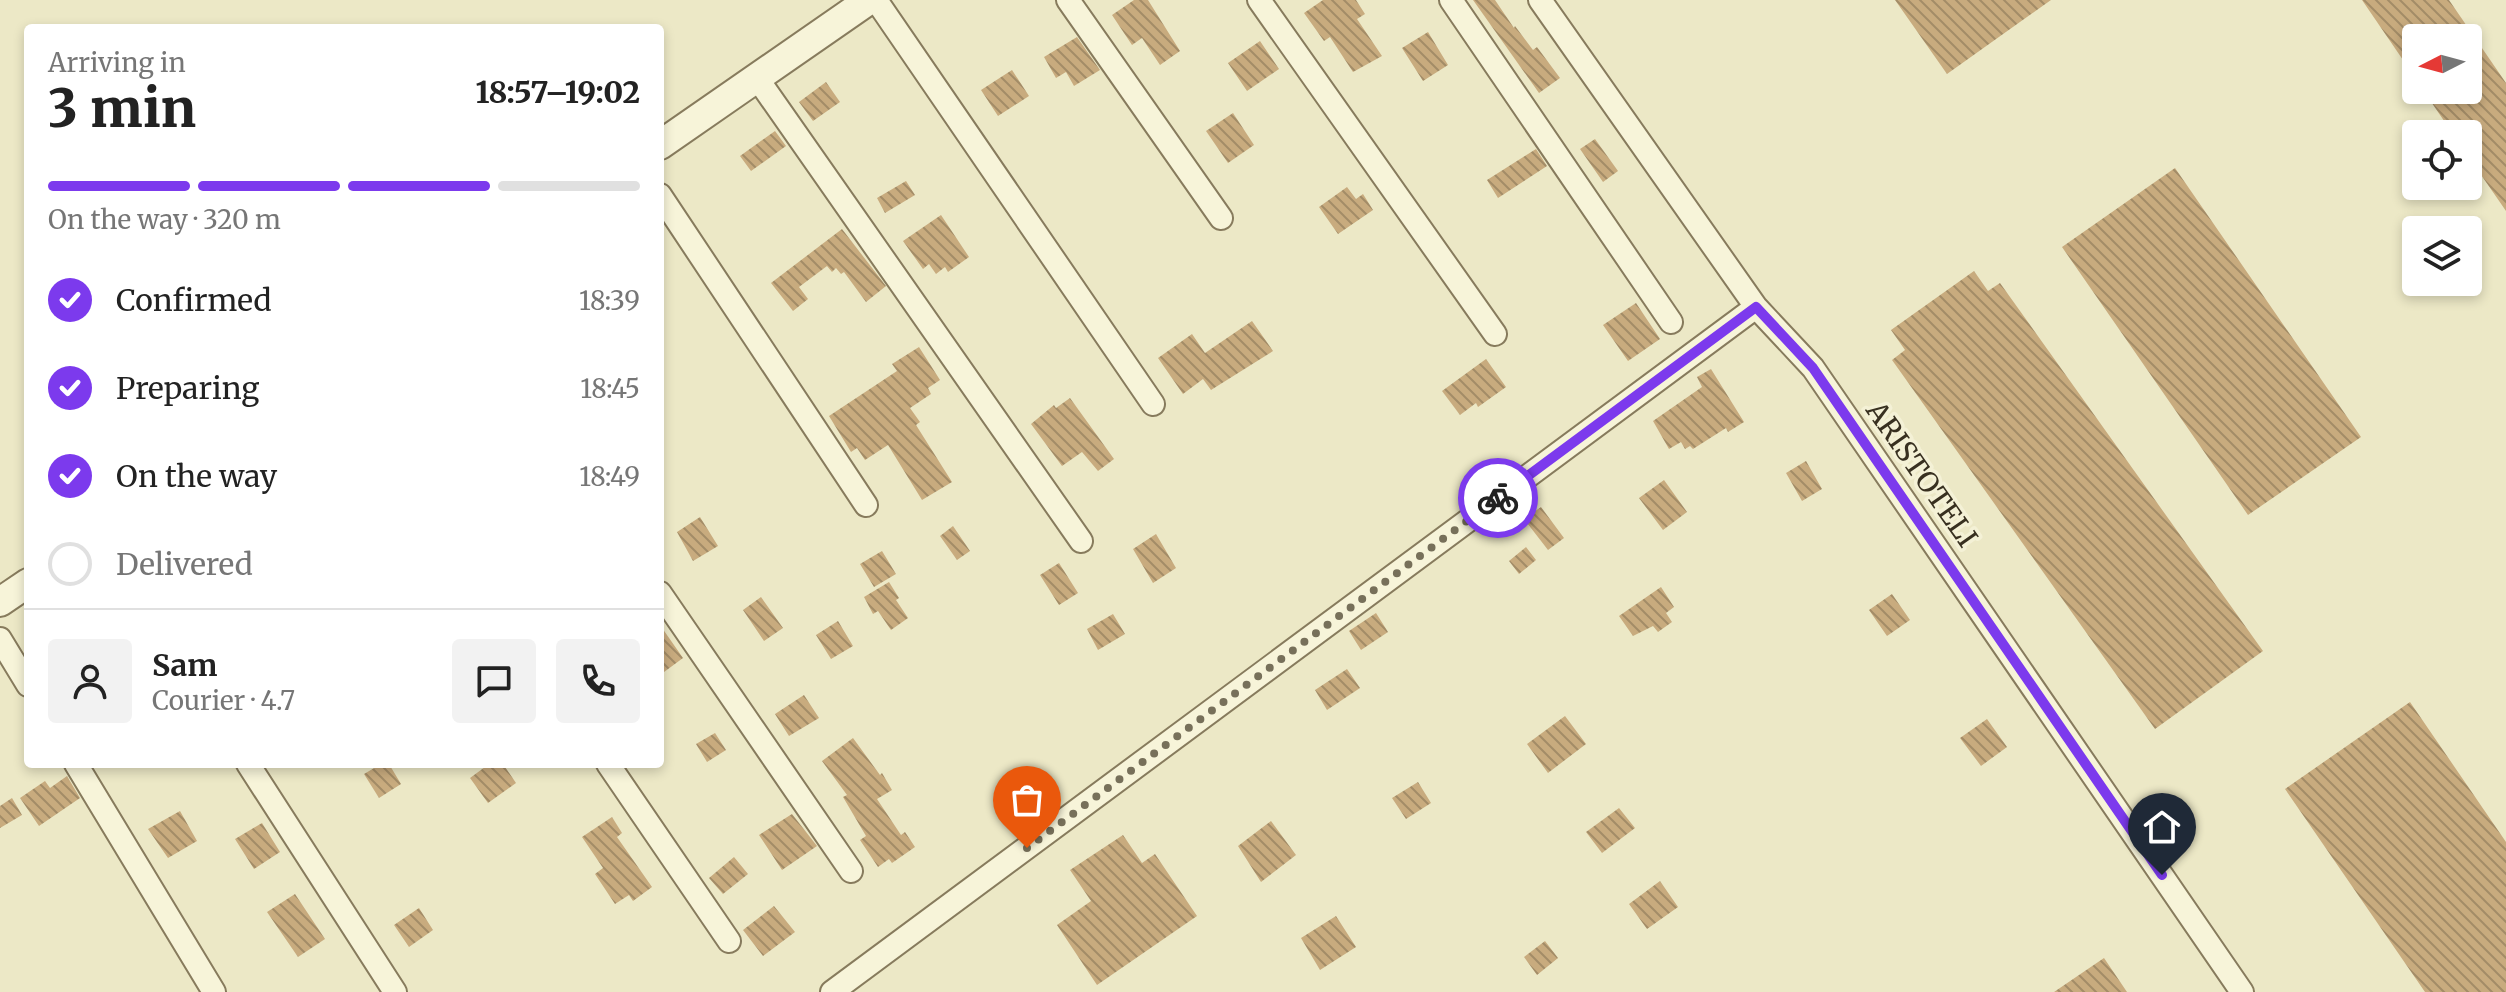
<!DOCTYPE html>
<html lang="en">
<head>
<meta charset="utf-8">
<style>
	:root { --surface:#fff; --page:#f2f2f2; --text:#222; --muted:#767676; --line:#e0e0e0; --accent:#7c3aed }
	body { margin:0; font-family:Merriweather,serif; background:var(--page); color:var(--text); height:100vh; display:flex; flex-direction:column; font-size:30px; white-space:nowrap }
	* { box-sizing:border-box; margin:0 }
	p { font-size:26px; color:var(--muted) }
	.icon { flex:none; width:44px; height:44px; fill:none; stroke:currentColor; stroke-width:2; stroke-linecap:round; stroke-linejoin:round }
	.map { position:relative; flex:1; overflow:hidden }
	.details { position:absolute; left:24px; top:24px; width:640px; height:744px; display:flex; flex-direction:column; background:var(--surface); border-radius:8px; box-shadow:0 4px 12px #0003 }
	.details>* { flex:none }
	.needle { width:52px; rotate:264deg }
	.fabs { position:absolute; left:2402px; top:24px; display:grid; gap:16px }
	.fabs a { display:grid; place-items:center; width:80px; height:80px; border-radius:8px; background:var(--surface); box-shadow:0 4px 12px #0003; font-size:40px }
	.pin { position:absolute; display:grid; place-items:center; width:68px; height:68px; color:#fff; margin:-82px -34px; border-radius:50% 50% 50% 0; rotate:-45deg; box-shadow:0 0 8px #0007 }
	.pin .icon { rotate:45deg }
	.courier { position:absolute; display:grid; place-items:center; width:80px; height:80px; margin:-40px; border:6px solid #7c3aed; border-radius:50%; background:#fff; color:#222; box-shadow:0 2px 10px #0007 }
	.overview em { font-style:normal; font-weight:800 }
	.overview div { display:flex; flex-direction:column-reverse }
	.overview { display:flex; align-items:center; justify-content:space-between; height:136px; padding:0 24px }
	h1 { font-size:52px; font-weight:800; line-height:60px }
	.bar { display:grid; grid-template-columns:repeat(4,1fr); gap:12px 8px; align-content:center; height:96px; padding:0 24px }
	.bar i { height:10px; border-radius:6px; background:var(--line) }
	.bar .selected { background:var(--accent) }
	.bar p { grid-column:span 4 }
	.line { display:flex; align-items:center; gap:20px; padding:0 24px; border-top:2px solid var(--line) }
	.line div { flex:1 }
	.round { display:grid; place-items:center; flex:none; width:84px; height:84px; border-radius:8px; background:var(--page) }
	ol { padding:0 24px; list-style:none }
	li { display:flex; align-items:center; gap:24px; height:88px }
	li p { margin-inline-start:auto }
	li .icon { padding:8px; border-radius:50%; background:var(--accent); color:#fff; stroke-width:4 }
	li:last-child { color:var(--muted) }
	li i { width:44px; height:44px; border:4px solid var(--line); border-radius:50% }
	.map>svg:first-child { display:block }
</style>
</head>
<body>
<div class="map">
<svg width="2506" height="992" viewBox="0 0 2506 992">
	<defs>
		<pattern id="building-back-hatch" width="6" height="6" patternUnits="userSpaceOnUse" patternTransform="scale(2)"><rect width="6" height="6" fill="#c8ab7e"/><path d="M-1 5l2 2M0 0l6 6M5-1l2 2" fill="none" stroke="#a38c67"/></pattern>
	</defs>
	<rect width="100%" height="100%" fill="#ece8c6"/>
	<!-- building -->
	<path fill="url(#building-back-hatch)" d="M 1134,0 L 1148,0 L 1180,51 L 1160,65 L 1142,38 L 1132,45 L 1112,15 Z
		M 1323,0 L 1356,0 L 1365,14 L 1357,19 L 1382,56 L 1353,72 L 1330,37 L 1324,41 L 1304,13 Z
		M 1473,0 L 1495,0 L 1514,28 L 1515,26 L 1533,50 L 1537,47 L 1560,78 L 1539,93 Z
		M 1895,0 L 2051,0 L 1947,74 Z
		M 2362,0 L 2449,0 L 2506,83 L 2506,211 L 2468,156 L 2468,134 L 2453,134 L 2423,90 L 2468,90 L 2468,38 L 2416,38 L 2416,79 Z
		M 1428,32 L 1448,65 L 1423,81 L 1402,48 Z
		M 1077,37 L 1100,70 L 1074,86 L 1066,72 L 1056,78 L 1044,57 Z
		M 1260,41 L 1279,69 L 1247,91 L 1228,63 Z
		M 1012,70 L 1029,96 L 998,116 L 981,90 Z
		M 826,82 L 840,102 L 813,121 L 799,102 Z
		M 1233,113 L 1254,145 L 1228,163 L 1206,131 Z
		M 775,131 L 786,146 L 751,171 L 740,156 Z
		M 1595,139 L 1618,171 L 1603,182 L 1580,149 Z
		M 1536,149 L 1547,166 L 1498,198 L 1487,180 Z
		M 2175,168 L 2361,437 L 2248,515 L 2062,247 Z
		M 906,181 L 915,195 L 885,213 L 877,198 Z
		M 1347,187 L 1356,199 L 1363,194 L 1373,210 L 1338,234 L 1319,207 Z
		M 941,215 L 969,257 L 948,272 L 945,267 L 936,274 L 929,264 L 923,269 L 903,241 Z
		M 842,229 L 886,286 L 866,302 L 844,272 L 841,274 L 836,268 L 832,272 L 827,266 L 799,287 L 808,299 L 793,311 L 771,283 Z
		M 1974,271 L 1988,291 L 2000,283 L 2263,651 L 2155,729 L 1892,360 L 1905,350 L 1891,330 Z
		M 1636,303 L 1660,339 L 1628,361 L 1603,325 Z
		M 1252,321 L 1273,351 L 1211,390 L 1203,379 L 1183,394 L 1158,358 L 1192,334 L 1205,353 Z
		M 919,347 L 940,380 L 928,388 L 931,394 L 910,408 L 920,422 L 916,425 L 952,482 L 922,500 L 888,445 L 865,460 L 857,448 L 851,452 L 829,416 L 897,371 L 892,364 Z
		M 1486,359 L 1506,387 L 1478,407 L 1476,403 L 1460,415 L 1442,391 Z
		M 1711,369 L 1744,422 L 1728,432 L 1726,428 L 1693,449 L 1690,446 L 1685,449 L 1681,442 L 1669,449 L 1653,421 L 1702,387 L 1697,377 Z
		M 1070,398 L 1114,459 L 1098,471 L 1082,452 L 1062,466 L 1031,424 L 1054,405 L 1056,408 Z
		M 1806,461 L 1822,489 L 1802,501 L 1786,473 Z
		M 1664,480 L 1687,512 L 1663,530 L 1639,498 Z
		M 1541,507 L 1564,538 L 1548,550 L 1524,519 Z
		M 700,517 L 718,546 L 693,561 L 677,532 Z
		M 953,526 L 970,551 L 957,560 L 940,536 Z
		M 1156,534 L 1176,568 L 1153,583 L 1133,549 Z
		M 1526,547 L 1536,560 L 1519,574 L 1509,561 Z
		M 882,551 L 896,574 L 874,587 L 860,564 Z
		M 1059,563 L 1078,593 L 1059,605 L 1040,575 Z
		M 889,582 L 899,598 L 896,600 L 908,618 L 891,630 L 878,611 L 873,614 L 864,597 Z
		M 1661,587 L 1674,607 L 1666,613 L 1672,622 L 1658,632 L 1653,626 L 1633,636 L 1619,616 Z
		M 1892,594 L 1910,620 L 1887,636 L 1869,610 Z
		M 761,597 L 783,628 L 764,641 L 743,610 Z
		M 1376,613 L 1388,632 L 1361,650 L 1349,631 Z
		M 1113,614 L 1125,634 L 1098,650 L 1087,629 Z
		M 838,621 L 853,646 L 831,659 L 816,635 Z
		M 660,625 L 683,658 L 660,675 Z
		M 1347,669 L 1360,688 L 1327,710 L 1315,690 Z
		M 804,695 L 819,718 L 789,736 L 775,714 Z
		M 2410,702 L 2506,842 L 2506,992 L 2425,992 L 2285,789 Z
		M 1565,716 L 1586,744 L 1548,773 L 1527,744 Z
		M 1987,719 L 2007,747 L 1981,766 L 1960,738 Z
		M 715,733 L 726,750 L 707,762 L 696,744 Z
		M 853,738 L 880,775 L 882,773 L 892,790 L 877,799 L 901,835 L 905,832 L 915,847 L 892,863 L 889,859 L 878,867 L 860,840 L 866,836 L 843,797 L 847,795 L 822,761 Z
		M 381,764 L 389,764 L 401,784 L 379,798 L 364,774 Z
		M 489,764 L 503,764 L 516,783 L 488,803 L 470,778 Z
		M 67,776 L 80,798 L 39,826 L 20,798 L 45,781 L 50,788 Z
		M 1418,782 L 1431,803 L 1406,819 L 1392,798 Z
		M 12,798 L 22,815 L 0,828 L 0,806 Z
		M 1619,808 L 1635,828 L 1602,853 L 1586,832 Z
		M 180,811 L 197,841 L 168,858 L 148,829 Z
		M 792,814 L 817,846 L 782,870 L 759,835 Z
		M 612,817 L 622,833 L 617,837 L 652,887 L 633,901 L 629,895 L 615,904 L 595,874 L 603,868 L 582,837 Z
		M 1271,821 L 1296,855 L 1261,882 L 1238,846 Z
		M 262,823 L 280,852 L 254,869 L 235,839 Z
		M 1123,835 L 1142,863 L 1155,854 L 1197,916 L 1097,985 L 1057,925 L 1091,901 L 1070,870 Z
		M 734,857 L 748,874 L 723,894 L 709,878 Z
		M 1660,881 L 1678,907 L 1647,929 L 1629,904 Z
		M 295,894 L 325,939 L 298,957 L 267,912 Z
		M 774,906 L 795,932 L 763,956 L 743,930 Z
		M 419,908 L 433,930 L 409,947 L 394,925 Z
		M 1336,916 L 1356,947 L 1320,970 L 1301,938 Z
		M 1545,941 L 1558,958 L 1537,975 L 1524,957 Z
		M 2104,958 L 2127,992 L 2054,992 Z"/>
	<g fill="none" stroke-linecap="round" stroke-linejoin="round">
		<defs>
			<path id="minor" d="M 876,0 L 1153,404
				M 1068,0 L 1221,218
				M 1259,0 L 1495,334
				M 1451,0 L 1671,322
				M 1540,0 L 1756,307 L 1813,368 L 2242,992
				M 757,78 L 1081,541
				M 660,195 L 866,505
				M 660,593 L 851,871
				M 0,639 L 28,685
				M 76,764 L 214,992
				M 248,764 L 395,992
				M 608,764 L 729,941
				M 832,992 L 1756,307"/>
			<path id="tertiary" d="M 660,145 L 869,0
				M 0,602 L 28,583"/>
		</defs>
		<!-- minor casing -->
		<use href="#minor" stroke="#877b5d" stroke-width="26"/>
		<!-- tertiary casing -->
		<use href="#tertiary" stroke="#877b5d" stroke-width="32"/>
		<!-- minor -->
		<use href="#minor" stroke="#f7f4d9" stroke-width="22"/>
		<!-- tertiary -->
		<use href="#tertiary" stroke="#f7f4d9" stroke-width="28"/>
	</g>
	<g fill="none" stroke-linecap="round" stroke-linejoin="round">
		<!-- done -->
		<path stroke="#77705a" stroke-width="8" stroke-dasharray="0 14.4" d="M 1027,848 L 1498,498"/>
		<!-- route -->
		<path stroke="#7c3aed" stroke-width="10" d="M 1498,498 L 1756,307 L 1813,368 L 2162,875"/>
	</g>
	<g text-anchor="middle" stroke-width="7" stroke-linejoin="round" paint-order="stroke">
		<!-- street labels -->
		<g font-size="28" fill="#383020" stroke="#f4f1d6">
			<text transform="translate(1922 474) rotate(55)" y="10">ARISTOTELI</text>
		</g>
	</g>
</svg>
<div class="fabs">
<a><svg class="needle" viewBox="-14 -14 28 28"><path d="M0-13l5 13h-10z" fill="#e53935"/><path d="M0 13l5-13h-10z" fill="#767676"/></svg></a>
<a><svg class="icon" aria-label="locate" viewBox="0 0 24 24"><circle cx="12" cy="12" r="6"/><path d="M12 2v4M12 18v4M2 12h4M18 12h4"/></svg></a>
<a><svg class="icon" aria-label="layers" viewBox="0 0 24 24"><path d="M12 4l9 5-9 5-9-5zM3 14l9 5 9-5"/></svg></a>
</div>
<div class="pin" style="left:1027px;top:848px;background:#ea580c"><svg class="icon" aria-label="bag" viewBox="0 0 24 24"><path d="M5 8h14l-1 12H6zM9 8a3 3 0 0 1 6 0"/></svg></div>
<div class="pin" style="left:2162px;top:875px;background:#1f2937"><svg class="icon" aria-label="home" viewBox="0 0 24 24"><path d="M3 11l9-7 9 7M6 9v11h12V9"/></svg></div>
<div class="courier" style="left:1498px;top:498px"><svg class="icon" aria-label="bike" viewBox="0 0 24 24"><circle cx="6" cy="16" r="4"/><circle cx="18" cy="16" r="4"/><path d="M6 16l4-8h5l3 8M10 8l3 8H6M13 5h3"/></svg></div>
<section class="details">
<div class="overview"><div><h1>3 min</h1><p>Arriving in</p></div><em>18:57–19:02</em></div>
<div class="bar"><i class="selected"></i><i class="selected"></i><i class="selected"></i><i></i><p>On the way · 320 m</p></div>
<ol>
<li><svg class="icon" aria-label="check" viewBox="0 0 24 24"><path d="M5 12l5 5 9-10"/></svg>Confirmed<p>18:39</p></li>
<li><svg class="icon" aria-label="check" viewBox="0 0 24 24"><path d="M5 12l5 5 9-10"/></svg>Preparing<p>18:45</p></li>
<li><svg class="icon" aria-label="check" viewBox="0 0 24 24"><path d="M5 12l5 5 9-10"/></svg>On the way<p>18:49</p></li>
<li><i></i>Delivered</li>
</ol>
<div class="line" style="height:144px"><a class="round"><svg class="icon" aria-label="person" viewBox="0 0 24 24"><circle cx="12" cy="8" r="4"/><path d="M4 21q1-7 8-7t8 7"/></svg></a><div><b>Sam</b><p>Courier · 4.7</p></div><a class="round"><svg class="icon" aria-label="chat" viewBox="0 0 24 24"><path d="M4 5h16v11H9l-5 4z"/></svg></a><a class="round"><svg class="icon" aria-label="phone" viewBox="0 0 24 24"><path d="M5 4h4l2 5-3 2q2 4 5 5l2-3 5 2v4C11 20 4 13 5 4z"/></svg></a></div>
</section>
</div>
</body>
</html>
